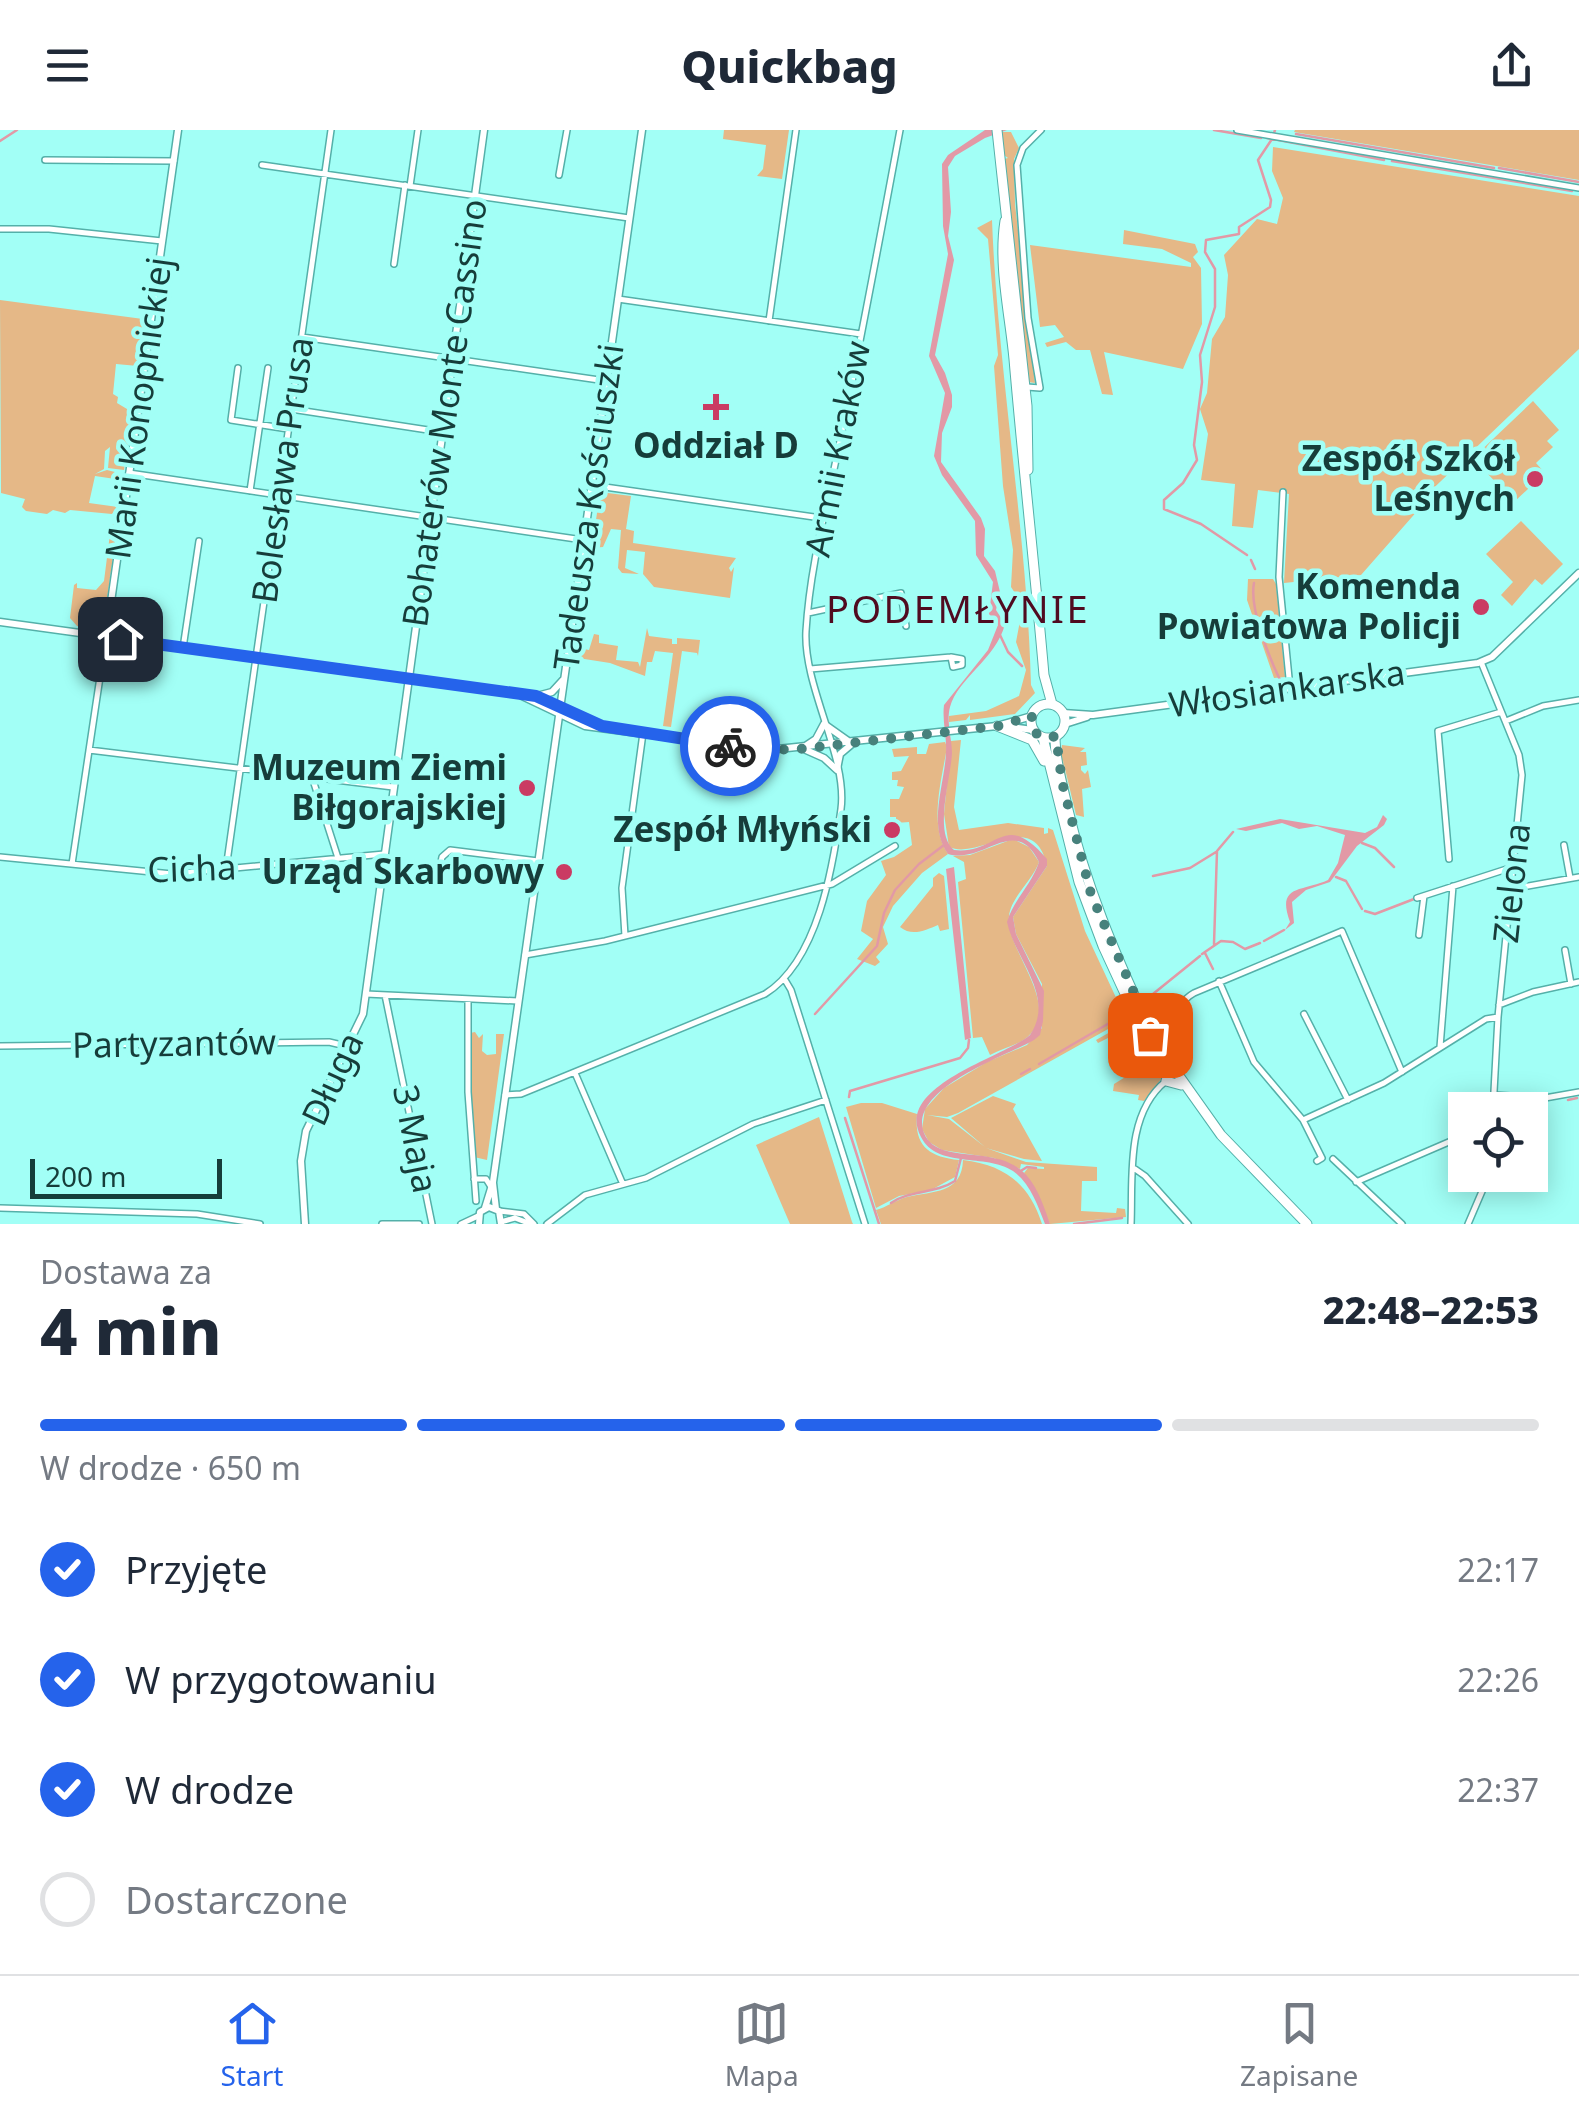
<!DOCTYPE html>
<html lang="pl">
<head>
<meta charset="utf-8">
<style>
	:root { --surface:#fff; --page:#f2f2f3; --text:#1f2937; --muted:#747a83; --line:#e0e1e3; --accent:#2563eb }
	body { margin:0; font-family:"Noto Sans",sans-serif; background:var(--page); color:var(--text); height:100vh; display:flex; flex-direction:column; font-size:38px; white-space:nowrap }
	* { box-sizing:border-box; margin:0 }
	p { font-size:32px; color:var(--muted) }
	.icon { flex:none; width:55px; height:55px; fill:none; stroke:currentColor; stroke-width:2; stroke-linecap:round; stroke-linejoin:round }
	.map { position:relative; height:1094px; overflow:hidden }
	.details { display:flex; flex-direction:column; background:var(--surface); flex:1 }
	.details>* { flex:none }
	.fabs { position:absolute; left:1448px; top:962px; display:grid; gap:20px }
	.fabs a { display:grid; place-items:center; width:100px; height:100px; border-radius:0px; background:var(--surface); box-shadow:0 5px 25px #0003; font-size:50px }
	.scale { position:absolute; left:30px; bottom:25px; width:192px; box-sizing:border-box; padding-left:10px; border:5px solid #163d3a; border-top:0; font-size:28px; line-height:35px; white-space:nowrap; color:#163d3a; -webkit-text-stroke:8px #a2fff6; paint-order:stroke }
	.pin { position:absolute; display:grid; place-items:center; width:85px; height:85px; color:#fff; margin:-42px; border-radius:20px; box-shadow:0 5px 15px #0006 }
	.courier { position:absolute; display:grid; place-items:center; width:100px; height:100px; margin:-50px; border:8px solid #2563eb; border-radius:50%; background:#fff; color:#222; box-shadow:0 2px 12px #0007 }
	.summary em { font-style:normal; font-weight:800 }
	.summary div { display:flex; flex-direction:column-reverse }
	.summary { display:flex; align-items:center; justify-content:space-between; height:170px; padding:0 40px }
	h1 { font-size:65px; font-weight:800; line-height:75px }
	.bar { display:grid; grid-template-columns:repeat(4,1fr); gap:15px 10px; align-content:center; height:120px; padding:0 40px }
	.bar i { height:12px; border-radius:8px; background:var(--line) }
	.bar .current { background:var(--accent) }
	.bar p { grid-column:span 4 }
	ol { padding:0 40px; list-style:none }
	li { display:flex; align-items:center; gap:30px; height:110px }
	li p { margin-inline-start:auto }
	li .icon { padding:10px; border-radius:50%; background:var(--accent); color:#fff; stroke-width:4 }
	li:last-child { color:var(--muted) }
	li i { width:55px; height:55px; border:5px solid var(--line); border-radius:50% }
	header { display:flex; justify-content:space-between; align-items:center; height:130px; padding:0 40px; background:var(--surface); font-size:45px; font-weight:800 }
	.tabs { display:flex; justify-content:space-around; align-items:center; height:140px; border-top:2px solid var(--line); background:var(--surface); font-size:28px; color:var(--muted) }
	.tabs a { display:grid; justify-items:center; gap:5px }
	.tabs .current { color:var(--accent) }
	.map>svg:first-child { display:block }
</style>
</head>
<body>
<header><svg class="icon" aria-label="menu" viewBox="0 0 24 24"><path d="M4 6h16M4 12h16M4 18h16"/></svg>Quickbag<svg class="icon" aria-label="share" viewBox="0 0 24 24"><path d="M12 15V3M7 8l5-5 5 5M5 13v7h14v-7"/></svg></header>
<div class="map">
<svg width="1579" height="1094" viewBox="0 0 1579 1094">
	<rect width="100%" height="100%" fill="#a2fff6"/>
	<!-- green -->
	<path fill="#e5b887" d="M 724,0 L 789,0 L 782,49 L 757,46 L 763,39 L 766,15 L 723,9 Z
		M 1295,0 L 1579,0 L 1579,50 L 1294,2 Z
		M 1002,2 L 1011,2 L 1019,18 L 1014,29 L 1015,74 L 1035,253 L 1028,252 L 1004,29 L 1008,28 L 1004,25 Z
		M 1273,17 L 1579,66 L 1579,219 L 1418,373 L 1419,379 L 1361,445 L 1284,453 L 1289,364 L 1258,360 L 1253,398 L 1232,396 L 1235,354 L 1201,350 L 1208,304 L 1200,279 L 1207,263 L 1212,209 L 1225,187 L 1228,145 L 1224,125 L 1257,89 L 1277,94 L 1283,68 L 1272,41 Z
		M 992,90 C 998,246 1027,400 1031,555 L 1035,563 L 1015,584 L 970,590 L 970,585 L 966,590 L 949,592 L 949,586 L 986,581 L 1019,566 L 1026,540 L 1016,512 L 1023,475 L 1011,457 L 1013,420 L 1003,356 L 994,236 L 998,225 L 988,109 L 977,98 Z
		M 1124,100 L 1195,114 L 1198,122 L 1193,127 L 1201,138 L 1202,194 L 1183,239 L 1104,222 L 1113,265 L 1102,264 L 1090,220 L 1076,220 L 1066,212 L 1047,217 L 1045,213 L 1064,207 L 1055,195 L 1040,197 L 1030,115 L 1191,137 L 1191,133 L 1162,119 L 1123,114 Z
		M 0,170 L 143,189 L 138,236 L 116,234 L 113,264 L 118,267 L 117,273 L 132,282 L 124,340 L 108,338 L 110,317 L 105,321 L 104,339 L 95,344 L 107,340 L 123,344 L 122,350 L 95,346 L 89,373 L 118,377 L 112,384 L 70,380 L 65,383 L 53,380 L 47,384 L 26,381 L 22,377 L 25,369 L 1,363 Z
		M 1533,271 L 1559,300 L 1547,311 L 1553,317 L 1536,333 L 1545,343 L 1514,372 L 1473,328 Z
		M 600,362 L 631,366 L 626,399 L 634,401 L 633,413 L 736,428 L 729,438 L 731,442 L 734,437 L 730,468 L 654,457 L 643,444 L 645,422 L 627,420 L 625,438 L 639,444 L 622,443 L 618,438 L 621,400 L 611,399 L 603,417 L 592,418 Z
		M 1521,391 L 1563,434 L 1542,455 L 1535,449 L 1512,476 L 1501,465 L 1513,452 L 1486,424 Z
		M 114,394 L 117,399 L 103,496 L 100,500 L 77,496 L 70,488 L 74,455 L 77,453 L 77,458 L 96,460 L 104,451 L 111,396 Z
		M 1248,449 L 1273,449 L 1276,454 L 1285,547 L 1274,548 L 1247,470 Z
		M 647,498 L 649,506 L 672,509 L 672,514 L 677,514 L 677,508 L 700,510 L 698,526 L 697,523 L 682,521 L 671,597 L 663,596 L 673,523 L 655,521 L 652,532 L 647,532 L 645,546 L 610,533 L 578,528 L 579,518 L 589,520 L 594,504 L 599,505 L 599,513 L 618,516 L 616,530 L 638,532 L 640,537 Z
		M 961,610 L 954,677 L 959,700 L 1008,693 L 1044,698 L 1044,704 L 1048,703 L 1048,698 L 1053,700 L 1085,801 L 1126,889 L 958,983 L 947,987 L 927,985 L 949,989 L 985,1017 L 951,988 L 993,966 L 1016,974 L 1013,979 L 1042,1031 L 1024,1029 L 986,1018 L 1026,1032 L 1097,1037 L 1097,1051 L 1082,1051 L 1081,1081 L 1116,1083 L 1117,1078 L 1125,1079 L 1126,1087 L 1050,1094 L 1024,1043 L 1028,1038 L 1044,1039 L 1044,1037 L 1021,1034 L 1020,1039 L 994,1028 L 942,1020 L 929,1012 L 922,999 L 925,979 L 944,958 L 987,932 L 1027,915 L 1042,898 L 1042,854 L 1016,804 L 1013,787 L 1047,736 C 1034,676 980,731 949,717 L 944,684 L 951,611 Z
		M 945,612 L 947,617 C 942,649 928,695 948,724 L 922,743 L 893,776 L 883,797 L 888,814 L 876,827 L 880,832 L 875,836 L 857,829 L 873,809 L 861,801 L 867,771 L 886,745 L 881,731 L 894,727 L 912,715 L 909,692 L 896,693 L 896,687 L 890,687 L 890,669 L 899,669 L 904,657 L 897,656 L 898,650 L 892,650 L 892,642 L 901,641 L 909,626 L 894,627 L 892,619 L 917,617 L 917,624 L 926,624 L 929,614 Z
		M 1062,615 L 1085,618 L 1080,622 L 1086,622 L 1087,635 L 1081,636 L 1081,640 L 1085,644 L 1088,640 L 1091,657 L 1082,659 L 1084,687 L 1076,685 L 1062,626 L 1074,685 L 1072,683 L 1058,621 L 1061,622 Z
		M 1013,709 L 1029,717 L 1039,732 C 1033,750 1011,767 1009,786 C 1005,821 1066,878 1025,909 C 1015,916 1001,919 990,925 L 982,907 L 973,908 L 958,752 L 966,749 L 964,732 L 953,726 L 970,725 Z
		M 939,743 L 944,746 L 949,799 L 940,801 L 938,795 C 926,800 912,807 900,797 L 933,756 L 933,748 Z
		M 1128,892 L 1162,948 L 1144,971 L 1138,970 L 1139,965 L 1113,961 L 1114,954 L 1140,938 L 1120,902 L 1098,913 L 1096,910 Z
		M 475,902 L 479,908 L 483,904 L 482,921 L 487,925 L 496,924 L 496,904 L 504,904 L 487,1030 L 474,1027 L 469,959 L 472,958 L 470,903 Z
		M 861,973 L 882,973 L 917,984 C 914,1015 928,1027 959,1030 L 955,1047 L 931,1060 L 899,1066 L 876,1078 L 846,977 Z
		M 819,987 L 852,1092 L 853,1094 L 790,1094 L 756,1015 Z
		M 963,1030 C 1004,1035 1029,1053 1042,1094 L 881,1094 L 876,1080 C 887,1077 896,1070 907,1067 C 933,1061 962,1064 963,1030 Z"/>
	<!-- water -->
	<path fill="#e299a6" d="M 985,0 L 1007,0 L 985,8 L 955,26 L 948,37 L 951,82 L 948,106 L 954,130 L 935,225 L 945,243 L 952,265 L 952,277 L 942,303 L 941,332 L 981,388 L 985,399 L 984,426 L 995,441 L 1000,462 L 996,480 L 1005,494 C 996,529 958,548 950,577 C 946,592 952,609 952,623 C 951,648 933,703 954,720 C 999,725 1003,678 1047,729 L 1047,736 L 1013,787 L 1016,804 L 1044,861 L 1043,891 L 1040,905 L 1034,910 C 1006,926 907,959 924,1003 C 927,1012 937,1019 947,1021 C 971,1027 1000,1023 1021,1040 C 1036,1052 1044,1076 1050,1094 L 1045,1094 C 1038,1076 1030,1053 1013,1041 C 986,1023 937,1039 921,1007 C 893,956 1004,927 1030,905 C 1056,866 1015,830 1007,792 C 1014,769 1032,754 1039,732 C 1015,683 984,735 948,724 C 927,695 945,654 946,622 C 947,607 942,591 944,575 L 988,520 L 998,495 L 989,484 L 993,452 L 976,425 L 975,391 L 942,345 L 934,326 L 945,263 L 929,226 L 948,124 L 943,96 L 942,34 L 948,25 Z
		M 1383,685 L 1387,689 L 1384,695 L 1357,716 L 1330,752 L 1306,760 L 1292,772 L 1294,793 L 1285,800 L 1290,792 C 1276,754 1302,762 1328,750 L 1338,733 L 1345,705 L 1317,696 L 1299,699 L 1282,693 L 1246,701 L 1236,699 L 1280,689 L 1365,703 L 1377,697 Z
		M 954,737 L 971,908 L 965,910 L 946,739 Z"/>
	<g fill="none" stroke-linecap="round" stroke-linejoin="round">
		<!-- stream -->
		<path stroke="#e299a6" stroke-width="2.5" d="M 1214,0 L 1261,8
			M 1274,3 L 1275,0
			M 1296,4 L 1494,38
			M 1267,8 L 1384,30
			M 0,11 L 17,0
			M 1392,31 L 1572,61
			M 1499,38 L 1579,52
			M 1247,425 L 1201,394 L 1164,379 L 1164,370 L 1183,353 L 1197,330 L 1194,315 L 1202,252 L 1200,225 L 1215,177 L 1215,139 L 1205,122 L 1206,110 L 1239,104 L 1239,97 L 1270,77 L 1271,70 L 1258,30 L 1272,9
			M 1251,430 L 1255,439
			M 1254,453 C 1249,478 1269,527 1281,552
			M 1000,505 L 1008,522 L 1022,536
			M 1362,713 L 1375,718 L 1394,737
			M 1153,746 L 1190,738 L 1216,722
			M 1336,747 L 1346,751 L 1362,779
			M 1365,781 L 1375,784 L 1414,769
			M 1264,811 L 1284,800
			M 1214,814 L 1217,721 L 1233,702
			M 1205,823 L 1213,839
			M 1202,824 L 1221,811 L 1233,812 L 1245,819 L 1260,813
			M 1148,868 L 1200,826
			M 815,884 L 877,816 L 884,783 L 895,760 L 919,734 L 944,715
			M 1039,934 L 1118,888
			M 1021,944 L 1030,939
			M 849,967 L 850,961 L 960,928 L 968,918 L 969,910
			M 1568,970 L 1577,968
			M 845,988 L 879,1094
			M 1019,1042 L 1027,1037 L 1036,1038
			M 891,1073 C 909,1060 935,1064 955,1051 L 961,1028
			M 1074,1094 L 1122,1088"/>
		<defs>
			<path id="minor" d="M 1237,0 L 1579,58
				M 45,30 L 174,31
				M 262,35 L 629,88
				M 559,45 L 567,0
				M 410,56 L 418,0
				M 0,99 L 49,99 L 162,111
				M 394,134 L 405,55
				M 618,169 L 861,204
				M 769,191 L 796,0
				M 302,207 L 606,251
				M 238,238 L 231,290 L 288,299
				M 1027,257 L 1040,258 L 1028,188 L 1017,35 L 1023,18 L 1041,0
				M 291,279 L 441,302
				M 129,343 L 583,410
				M 591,355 L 821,388
				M 250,361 L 268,238
				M 1283,362 L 1279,447 L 1290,558
				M 808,483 L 901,463 L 906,496
				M 183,518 L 199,411
				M 1481,532 L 1519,625 L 1522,645 L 1498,887 L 1493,980
				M 810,539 L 951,527 L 962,529 L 962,535 L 953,537 L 951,527
				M 1506,591 L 1543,576 L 1579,570
				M 89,620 L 393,657
				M 312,647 L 338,728
				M 1564,715 L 1570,748
				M 0,727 L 172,744 L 384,724
				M 1449,729 L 1438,601 L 1501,582
				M 72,734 L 106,507
				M 226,739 L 331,0
				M 437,753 L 442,727 L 450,720 L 538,731
				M 437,753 L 440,733
				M 1511,759 L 1579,747
				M 1417,768 L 1513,737
				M 1419,805 L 1424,766
				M 625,806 L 622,758 L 643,603
				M 1565,820 L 1571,854
				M 525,825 L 605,811 L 832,754 L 895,716
				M 785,850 L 791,860 L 865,1094
				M 1219,851 L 1254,932 L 1303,990 L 1322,1028 L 1317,1031
				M 366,864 L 518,871
				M 385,865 L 432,1094
				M 468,869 L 468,962 L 476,1071
				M 1499,875 L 1533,862 L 1579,852
				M 1304,884 L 1348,970
				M 1150,899 C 1168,896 1177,872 1194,863 L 1342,801 L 1402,942
				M 0,916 L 329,912 L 346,916
				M 1440,917 L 1453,756
				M 575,943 L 622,1052
				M 505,965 L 521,964 L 765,864 C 818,831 833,737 841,679 C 848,627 803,557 806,501 C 810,435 828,371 841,306 C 862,205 881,102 900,0
				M 1494,965 L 1545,968 L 1579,962
				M 1303,990 L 1384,953 L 1486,889 L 1498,887
				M 1333,1029 L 1402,1094
				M 1135,1039 L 1145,1046 L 1188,1094
				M 474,1049 L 486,1049 L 491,1057
				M 1356,1052 L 1465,1005
				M 0,1078 L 197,1084 L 260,1094
				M 499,1081 L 524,1084 L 534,1094
				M 501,1092 L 515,1088 L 531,1094
				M 382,1094 L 419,1094
				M 461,1094 L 478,1086
				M 547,1094 L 585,1065 L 646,1048 L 753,994 L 826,970
				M 1131,1094 C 1133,1048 1125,984 1166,951
				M 1468,1094 L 1489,1045"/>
			<path id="tertiary" d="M 0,492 L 530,565 L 602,596
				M 106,507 L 178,0
				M 522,566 L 585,596 L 768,620 L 997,596 L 1032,586
				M 537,566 L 552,562 L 563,550
				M 1063,583 L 1093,585 L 1478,533 L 1492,527 L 1579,443
				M 1065,594 L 1087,587
				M 1004,596 L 1033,600
				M 804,617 L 816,609 L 824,594 L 848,611
				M 806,620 L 824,628 L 837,640
				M 837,639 L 840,624 L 853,613
				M 493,1053 L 496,1079
				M 485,1078 L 493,1052 L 642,0
				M 305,1094 L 301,1031 L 306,1001 L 363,884 L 484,0
				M 479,1094 L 480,1082 L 489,1077 L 499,1081 L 501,1094"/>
			<path id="primary" d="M 997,0 L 1027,276 L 1028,340
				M 1005,91 C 998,135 1010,185 1014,229 C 1023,335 1035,440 1044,545 L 1052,574
				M1031 591a17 17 0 1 1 34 0a17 17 0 1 1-34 0Z
				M 997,596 L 1032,610 L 1044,631
				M 1055,606 C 1055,630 1062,653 1067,676 C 1085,754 1115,825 1149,897
				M 1043,608 L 1079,752 L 1103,816 L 1133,881 L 1221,1005 L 1307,1094
				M 1171,936 L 1166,951 L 1181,955"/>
		</defs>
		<!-- minor casing -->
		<use href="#minor" stroke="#54b0a9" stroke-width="8"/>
		<!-- tertiary casing -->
		<use href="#tertiary" stroke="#54b0a9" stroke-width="9"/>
		<!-- primary casing -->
		<use href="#primary" stroke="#54b0a9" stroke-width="11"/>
		<!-- minor -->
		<use href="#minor" stroke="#fff" stroke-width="5"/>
		<!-- tertiary -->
		<use href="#tertiary" stroke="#fff" stroke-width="6"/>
		<!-- primary -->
		<use href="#primary" stroke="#fff" stroke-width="9"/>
	</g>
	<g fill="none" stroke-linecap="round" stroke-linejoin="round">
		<!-- done -->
		<path stroke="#47817c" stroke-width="10" stroke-dasharray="0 18" d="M 730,616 L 768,620 L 800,619 L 998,596 L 1032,586 C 1029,602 1040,611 1056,606 L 1062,652 L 1091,764 L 1154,909 L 1150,905"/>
		<!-- route -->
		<path stroke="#2563eb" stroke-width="12" d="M 120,509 L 536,566 L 602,596 L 730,616"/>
	</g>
	<!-- markers -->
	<g fill="#ca3b63" stroke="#a2fff6" stroke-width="4">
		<path d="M711 262h10v10h10v10h-10v10h-10v-10h-10v-10h10z"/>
		<circle cx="1535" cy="349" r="10"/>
		<circle cx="1481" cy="477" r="10"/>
		<circle cx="527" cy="658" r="10"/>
		<circle cx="892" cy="700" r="10"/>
		<circle cx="564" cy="742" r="10"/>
	</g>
	<g text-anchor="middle" stroke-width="9" stroke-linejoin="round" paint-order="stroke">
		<!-- street labels -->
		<g font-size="35" fill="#163d3a" stroke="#a2fff6">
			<text transform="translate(139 278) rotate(-82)" y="12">Marii Konopnickiej</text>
			<text transform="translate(445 283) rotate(-82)" y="12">Bohaterów Monte Cassino</text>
			<text transform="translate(838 319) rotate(-79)" y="12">Armii Kraków</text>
			<text transform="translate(283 340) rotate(-82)" y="12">Bolesława Prusa</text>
			<text transform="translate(589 377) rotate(-82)" y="12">Tadeusza Kościuszki</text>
			<text transform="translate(1287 559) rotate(-8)" y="12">Włosiankarska</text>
			<text transform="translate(192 739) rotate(-2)" y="12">Cicha</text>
			<text transform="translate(1512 753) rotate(-84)" y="12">Zielona</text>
			<text transform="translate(174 914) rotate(-1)" y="12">Partyzantów</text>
			<text transform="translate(333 949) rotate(-65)" y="12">Długa</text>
			<text transform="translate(415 1009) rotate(79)" y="12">3 Maja</text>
		</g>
		<!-- poi labels -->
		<g font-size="35" font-weight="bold" fill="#163d3a" stroke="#a2fff6" text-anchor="end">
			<text x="716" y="328" text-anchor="middle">Oddział D</text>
			<text x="1515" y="341">Zespół Szkół<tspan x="1515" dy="40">Leśnych</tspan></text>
			<text x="1461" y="469">Komenda<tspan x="1461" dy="40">Powiatowa Policji</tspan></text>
			<text x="507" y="650">Muzeum Ziemi<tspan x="507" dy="40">Biłgorajskiej</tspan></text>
			<text x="872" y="712">Zespół Młyński</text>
			<text x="544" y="754">Urząd Skarbowy</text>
		</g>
		<!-- neighbourhood labels -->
		<g font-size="38" letter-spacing="2.5" fill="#500b20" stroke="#a2fff6">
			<text x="958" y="493">PODEMŁYNIE</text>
		</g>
	</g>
</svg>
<div class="fabs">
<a><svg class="icon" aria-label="locate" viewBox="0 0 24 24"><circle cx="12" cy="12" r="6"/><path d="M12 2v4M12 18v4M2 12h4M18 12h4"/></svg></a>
</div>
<div class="scale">200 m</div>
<div class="pin" style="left:1150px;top:905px;background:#ea580c"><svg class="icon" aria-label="bag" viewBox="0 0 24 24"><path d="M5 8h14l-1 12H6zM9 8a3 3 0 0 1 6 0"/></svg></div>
<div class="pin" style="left:120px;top:509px;background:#1f2937"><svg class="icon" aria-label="home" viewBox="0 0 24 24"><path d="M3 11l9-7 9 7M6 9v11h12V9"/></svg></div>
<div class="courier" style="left:730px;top:616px"><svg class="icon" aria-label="bike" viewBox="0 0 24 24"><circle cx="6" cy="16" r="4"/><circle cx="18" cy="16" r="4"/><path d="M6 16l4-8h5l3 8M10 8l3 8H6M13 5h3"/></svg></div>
</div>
<section class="details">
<div class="summary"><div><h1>4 min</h1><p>Dostawa za</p></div><em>22:48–22:53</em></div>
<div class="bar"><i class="current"></i><i class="current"></i><i class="current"></i><i></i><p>W drodze · 650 m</p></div>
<ol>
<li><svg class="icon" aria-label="check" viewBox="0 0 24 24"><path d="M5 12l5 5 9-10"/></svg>Przyjęte<p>22:17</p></li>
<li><svg class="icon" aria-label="check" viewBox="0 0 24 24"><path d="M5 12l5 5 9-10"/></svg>W przygotowaniu<p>22:26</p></li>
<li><svg class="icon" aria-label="check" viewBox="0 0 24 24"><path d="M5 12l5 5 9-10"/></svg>W drodze<p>22:37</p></li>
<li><i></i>Dostarczone</li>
</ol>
</section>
<nav class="tabs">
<a class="current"><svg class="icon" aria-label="home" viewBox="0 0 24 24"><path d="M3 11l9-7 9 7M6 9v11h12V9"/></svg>Start</a>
<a><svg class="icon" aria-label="map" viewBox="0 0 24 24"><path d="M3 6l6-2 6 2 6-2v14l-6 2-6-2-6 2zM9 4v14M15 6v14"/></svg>Mapa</a>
<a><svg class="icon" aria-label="saved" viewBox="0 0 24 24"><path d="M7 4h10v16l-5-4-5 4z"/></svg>Zapisane</a>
</nav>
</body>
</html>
